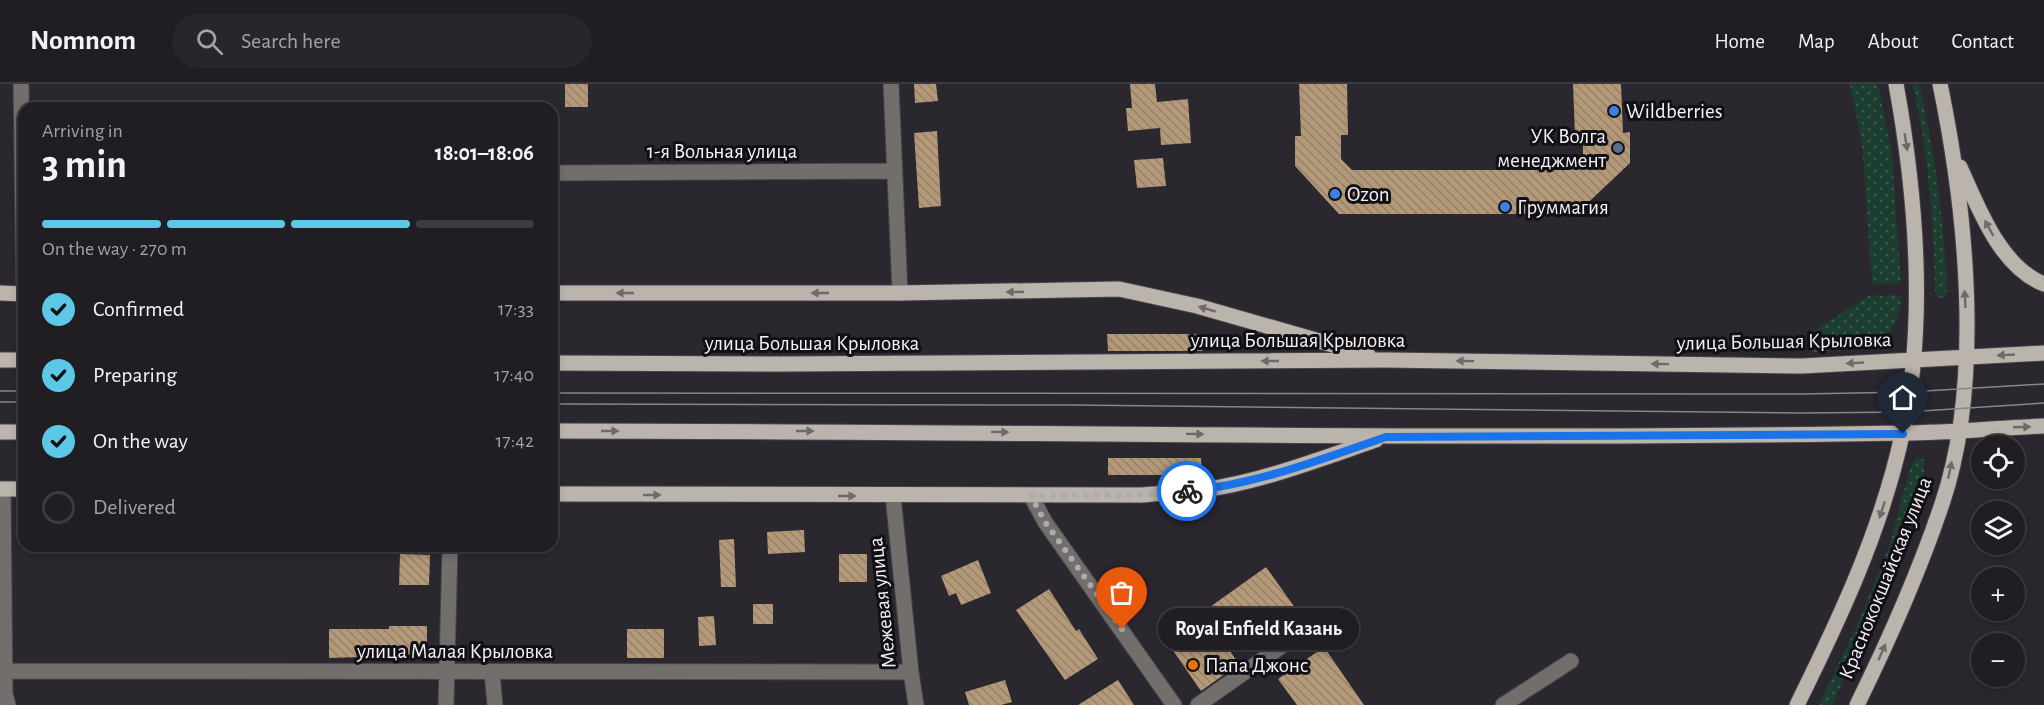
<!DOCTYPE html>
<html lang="en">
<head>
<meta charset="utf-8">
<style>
	:root { --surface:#201d23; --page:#28262b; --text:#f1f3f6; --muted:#a2a2a6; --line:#3d3b41; --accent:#5cc7e7 }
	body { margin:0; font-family:"Alegreya Sans",sans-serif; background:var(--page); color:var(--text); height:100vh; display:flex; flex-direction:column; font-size:22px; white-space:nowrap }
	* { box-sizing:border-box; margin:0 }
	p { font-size:20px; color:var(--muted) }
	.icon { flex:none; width:33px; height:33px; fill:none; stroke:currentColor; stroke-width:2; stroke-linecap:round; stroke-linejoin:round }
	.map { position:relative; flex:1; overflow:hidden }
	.details { position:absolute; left:18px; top:18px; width:540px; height:450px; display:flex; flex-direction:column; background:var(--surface); border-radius:18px; box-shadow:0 3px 9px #0003,0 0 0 2px var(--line) }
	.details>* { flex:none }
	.controls { position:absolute; left:1971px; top:351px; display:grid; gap:12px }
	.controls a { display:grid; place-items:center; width:54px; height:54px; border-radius:50%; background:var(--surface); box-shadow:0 3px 9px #0003,0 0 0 2px var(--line); font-size:30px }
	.pin { position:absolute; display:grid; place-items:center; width:51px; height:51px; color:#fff; margin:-62px -26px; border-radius:50% 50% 50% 0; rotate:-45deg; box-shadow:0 0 6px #0007 }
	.pin .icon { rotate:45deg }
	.courier { position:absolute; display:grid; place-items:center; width:60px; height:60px; margin:-30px; border:4px solid #1a73e8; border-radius:50%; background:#fff; color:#222; box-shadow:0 2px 8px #0007 }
	.bubble { position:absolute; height:42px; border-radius:21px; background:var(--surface); box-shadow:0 3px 9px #0003,0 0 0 2px var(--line); font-size:20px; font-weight:600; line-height:42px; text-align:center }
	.summary em { font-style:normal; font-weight:600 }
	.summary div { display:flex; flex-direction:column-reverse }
	.summary { display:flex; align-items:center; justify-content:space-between; height:102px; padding:0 24px }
	h1 { font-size:39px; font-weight:600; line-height:45px }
	.bar { display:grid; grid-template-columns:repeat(4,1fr); gap:9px 6px; align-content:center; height:72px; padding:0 24px }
	.bar i { height:8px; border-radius:4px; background:var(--line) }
	.bar .selected { background:var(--accent) }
	.bar p { grid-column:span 4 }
	ol { padding:0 24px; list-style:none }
	li { display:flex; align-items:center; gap:18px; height:66px }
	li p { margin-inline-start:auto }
	li .icon { padding:6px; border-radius:50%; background:var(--accent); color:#111; stroke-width:4 }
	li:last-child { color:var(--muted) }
	li i { width:33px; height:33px; border:3px solid var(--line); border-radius:50% }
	header { display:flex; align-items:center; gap:36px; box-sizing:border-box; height:84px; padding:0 30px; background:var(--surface); border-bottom:2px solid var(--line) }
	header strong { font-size:28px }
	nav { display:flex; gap:33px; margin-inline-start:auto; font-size:21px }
	.search { width:420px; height:54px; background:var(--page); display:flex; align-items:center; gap:15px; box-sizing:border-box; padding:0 21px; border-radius:33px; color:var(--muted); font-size:22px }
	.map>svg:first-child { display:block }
</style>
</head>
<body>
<header>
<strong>Nomnom</strong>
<div class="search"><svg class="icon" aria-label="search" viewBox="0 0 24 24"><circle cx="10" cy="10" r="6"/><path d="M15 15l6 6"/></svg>Search here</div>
<nav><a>Home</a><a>Map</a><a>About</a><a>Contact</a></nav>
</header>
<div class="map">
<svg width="2044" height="621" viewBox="0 0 2044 621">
	<defs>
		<pattern id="grass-dots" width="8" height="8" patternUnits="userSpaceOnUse" patternTransform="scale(1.5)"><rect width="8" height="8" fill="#1c3e30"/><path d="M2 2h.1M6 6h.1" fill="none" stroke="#3e5a4f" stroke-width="1.8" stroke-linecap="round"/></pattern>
		<pattern id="building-back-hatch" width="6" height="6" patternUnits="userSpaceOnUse" patternTransform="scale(1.5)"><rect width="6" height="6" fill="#b49978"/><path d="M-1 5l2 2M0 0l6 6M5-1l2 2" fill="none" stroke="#94816a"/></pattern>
	</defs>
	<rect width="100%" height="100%" fill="#2a272f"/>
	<!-- grass -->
	<path fill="url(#grass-dots)" d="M 1850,0 L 1877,0 L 1879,5 L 1892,72 L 1901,199 L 1876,200 L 1872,198 L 1862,59 Z
		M 1913,0 L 1919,0 C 1935,69 1944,137 1947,207 L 1945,213 L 1938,214 L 1935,207 C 1934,136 1928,69 1913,0 Z
		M 1901,211 C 1900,268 1853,266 1810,268 L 1811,249 L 1868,212 Z
		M 1916,374 L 1924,375 L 1924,388 C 1898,469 1869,544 1832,621 L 1819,621 L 1858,539 L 1889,463 L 1910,385 Z"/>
	<!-- building -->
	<path fill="url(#building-back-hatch)" d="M 565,0 L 588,0 L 588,23 L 565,23 Z
		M 914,0 L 936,0 L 938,17 L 915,19 Z
		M 1130,0 L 1155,0 L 1157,18 L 1188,15 L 1191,59 L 1161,61 L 1160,44 L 1128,47 L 1126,24 L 1132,24 Z
		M 1299,0 L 1347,0 L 1348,51 L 1341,51 L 1341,75 L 1352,86 L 1571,86 L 1583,75 L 1583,50 L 1575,51 L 1573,0 L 1621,0 L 1623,49 L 1630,48 L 1630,79 L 1576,130 L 1339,130 L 1295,82 L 1295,52 L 1301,52 Z
		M 937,47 L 941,122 L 919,124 L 914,49 Z
		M 1163,74 L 1166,102 L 1137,104 L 1134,76 Z
		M 1107,250 L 1201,250 L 1202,267 L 1108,267 Z
		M 1108,374 L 1201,374 L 1202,391 L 1108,391 Z
		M 804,446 L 805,468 L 768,470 L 767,448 Z
		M 734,455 L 736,503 L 721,503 L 719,456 Z
		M 400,470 L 430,471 L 429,501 L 399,501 Z
		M 839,470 L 867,470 L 867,498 L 839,498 Z
		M 978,476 L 991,509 L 961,521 L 956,509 L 949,512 L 941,492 Z
		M 1266,483 L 1303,535 L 1262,564 L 1238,530 L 1215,546 L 1239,580 L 1201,607 L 1165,555 Z
		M 1049,505 L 1076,547 L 1079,545 L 1098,575 L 1065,596 L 1016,526 Z
		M 753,520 L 773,520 L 773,540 L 753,540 Z
		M 714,532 L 716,561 L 699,562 L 698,533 Z
		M 389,542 L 427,542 L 427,571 L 329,574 L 329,545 L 389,545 Z
		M 627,545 L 664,545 L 664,574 L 627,574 Z
		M 1324,563 L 1364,621 L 1297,621 L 1278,595 Z
		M 1005,596 L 1012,618 L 1001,621 L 969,621 L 965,608 Z
		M 1118,596 L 1134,621 L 1078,621 Z"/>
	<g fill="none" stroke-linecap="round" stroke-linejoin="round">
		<defs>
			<path id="minor" d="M 21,0 L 24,210
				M 891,0 L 900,209
				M 552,89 L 893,87
				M 3,405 L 5,610 L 8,621
				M 893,412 L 911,588 L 916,621
				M 1031,412 L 1045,438 L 1174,621
				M 0,587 L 911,588
				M 492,589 L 495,621
				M 446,621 L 450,462
				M 1198,621 L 1323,533
				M 1503,621 L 1571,577"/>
			<path id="major" d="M 1960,83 C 1978,123 2000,183 2044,200
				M 0,209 L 24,210
				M 552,209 L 900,209 L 1119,205 L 1197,222 L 1368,271
				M 0,276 L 24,276
				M 552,279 L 784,280 L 1385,276 L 1802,282 L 2044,269
				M 552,347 C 1002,347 1452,357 1902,349 C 1949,349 1997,344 2044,342
				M 0,348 L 24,348
				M 0,405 L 24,405
				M 552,410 L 1142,411 C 1162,409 1182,408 1202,406 C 1261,398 1320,375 1376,356
				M 1797,621 C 1840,534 1881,447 1902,351 C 1927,241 1916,110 1896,0
				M 1857,621 C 1889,556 1919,488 1942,420 C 1984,296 1966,126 1940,0"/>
		</defs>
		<!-- minor casing -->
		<use href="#minor" stroke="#46434b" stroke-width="17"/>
		<!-- major casing -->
		<use href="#major" stroke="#46434b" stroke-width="17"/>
		<!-- minor -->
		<use href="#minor" stroke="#716e6b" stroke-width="15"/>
		<!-- major -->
		<use href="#major" stroke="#bbb4ad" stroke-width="15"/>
		<!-- tram -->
		<path stroke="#88858c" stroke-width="1.5" d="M 0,307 L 24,307
			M 552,309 L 1802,310 L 1908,308 L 2044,300
			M 0,318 L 24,318
			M 552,320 L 1074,321 L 1802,329 L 1906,328 L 2044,319"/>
	</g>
	<!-- one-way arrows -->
	<defs><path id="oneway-solid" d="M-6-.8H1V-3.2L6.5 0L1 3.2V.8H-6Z" transform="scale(1.5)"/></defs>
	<g fill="#6f6a68">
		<use href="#oneway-solid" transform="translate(1906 58) rotate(81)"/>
		<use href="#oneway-solid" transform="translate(1989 144) rotate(-119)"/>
		<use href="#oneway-solid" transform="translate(1015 208) rotate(178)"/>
		<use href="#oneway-solid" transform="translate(625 209) rotate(180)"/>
		<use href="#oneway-solid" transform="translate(820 209) rotate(180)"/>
		<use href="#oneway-solid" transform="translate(1965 215) rotate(-93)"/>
		<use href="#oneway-solid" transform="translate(1207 225) rotate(-164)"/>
		<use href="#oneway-solid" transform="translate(2006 271) rotate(177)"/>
		<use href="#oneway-solid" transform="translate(1270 277) rotate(180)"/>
		<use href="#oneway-solid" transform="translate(1465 277) rotate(-179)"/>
		<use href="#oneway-solid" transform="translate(1855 279) rotate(177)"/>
		<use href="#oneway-solid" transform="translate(1660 280) rotate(-179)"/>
		<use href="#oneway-solid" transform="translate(2022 343) rotate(-2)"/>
		<use href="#oneway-solid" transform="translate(610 347)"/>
		<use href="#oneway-solid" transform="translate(805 347)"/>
		<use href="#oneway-solid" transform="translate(1000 348) rotate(1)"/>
		<use href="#oneway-solid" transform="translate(1195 350) rotate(1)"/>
		<use href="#oneway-solid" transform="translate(1950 386) rotate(-78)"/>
		<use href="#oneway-solid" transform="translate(652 411)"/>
		<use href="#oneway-solid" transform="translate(847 412)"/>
		<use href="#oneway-solid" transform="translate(1882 426) rotate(108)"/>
		<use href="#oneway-solid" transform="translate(1882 568) rotate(-66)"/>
	</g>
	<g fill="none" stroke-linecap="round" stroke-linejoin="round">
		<!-- done -->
		<path stroke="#adabb1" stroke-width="6" stroke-dasharray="0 10.8" d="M 1122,545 L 1045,438 L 1031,412 L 1142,411 L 1187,407"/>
		<!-- route -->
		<path stroke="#1a73e8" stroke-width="8" d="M 1187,407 C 1255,401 1322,375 1386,353 L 1903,350"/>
	</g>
	<!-- markers -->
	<g fill="#3f7fe0" stroke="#121014" stroke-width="2">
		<circle cx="1614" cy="27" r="6"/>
		<circle cx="1335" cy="110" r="6"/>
		<circle cx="1505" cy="123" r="6"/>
	</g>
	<circle fill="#5c6f8a" stroke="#121014" stroke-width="2" cx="1618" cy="64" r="6"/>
	<circle fill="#e8710a" stroke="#121014" stroke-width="2" cx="1193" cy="581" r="6"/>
	<g text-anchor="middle" stroke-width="6" stroke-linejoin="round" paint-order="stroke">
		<!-- poi labels -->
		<g font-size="21" fill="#f4f2f7" stroke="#121014" text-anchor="start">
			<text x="1626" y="34">Wildberries</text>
			<text x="1606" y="59" text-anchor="end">УК Волга<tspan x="1606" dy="24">менеджмент</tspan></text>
			<text x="1347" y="117">Ozon</text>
			<text x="1517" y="130">Груммагия</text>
			<text x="1205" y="588">Папа Джонс</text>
		</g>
		<!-- street labels -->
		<g font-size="21" fill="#f4f2f7" stroke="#121014">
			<text x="722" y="74">1-я Вольная улица</text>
			<text x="1298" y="263">улица Большая Крыловка</text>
			<text transform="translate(1784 257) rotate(-1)" y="7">улица Большая Крыловка</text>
			<text x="812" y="266">улица Большая Крыловка</text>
			<text transform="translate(1885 494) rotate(-68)" y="7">Краснококшайская улица</text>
			<text transform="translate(882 519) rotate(-96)" y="7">Межевая улица</text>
			<text x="455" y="574">улица Малая Крыловка</text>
		</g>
	</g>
</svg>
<div class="controls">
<a><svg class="icon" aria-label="locate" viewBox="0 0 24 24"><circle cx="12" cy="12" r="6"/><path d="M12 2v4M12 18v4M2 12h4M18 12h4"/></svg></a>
<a><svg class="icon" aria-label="layers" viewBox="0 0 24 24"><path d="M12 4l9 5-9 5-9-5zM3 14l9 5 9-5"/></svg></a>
<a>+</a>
<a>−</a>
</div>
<div class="pin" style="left:1122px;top:545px;background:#ea580c"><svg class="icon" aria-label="bag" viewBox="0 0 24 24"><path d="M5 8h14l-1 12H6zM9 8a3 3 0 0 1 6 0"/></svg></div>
<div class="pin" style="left:1903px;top:350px;background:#1f2937"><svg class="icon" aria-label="home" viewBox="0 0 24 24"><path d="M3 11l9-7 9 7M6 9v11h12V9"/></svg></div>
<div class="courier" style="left:1187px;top:407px"><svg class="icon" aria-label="bike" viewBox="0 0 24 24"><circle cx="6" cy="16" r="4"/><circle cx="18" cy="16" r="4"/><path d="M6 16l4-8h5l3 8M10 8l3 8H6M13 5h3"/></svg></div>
<div class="bubble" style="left:1158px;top:524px;width:201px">Royal Enfield Казань</div>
<section class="details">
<div class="summary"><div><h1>3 min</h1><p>Arriving in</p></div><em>18:01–18:06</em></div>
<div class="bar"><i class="selected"></i><i class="selected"></i><i class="selected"></i><i></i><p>On the way · 270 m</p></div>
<ol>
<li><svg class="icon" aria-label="check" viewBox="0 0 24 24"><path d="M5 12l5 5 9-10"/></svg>Confirmed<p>17:33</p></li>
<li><svg class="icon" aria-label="check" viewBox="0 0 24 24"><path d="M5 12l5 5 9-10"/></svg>Preparing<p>17:40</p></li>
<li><svg class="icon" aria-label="check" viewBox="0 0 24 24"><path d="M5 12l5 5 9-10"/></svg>On the way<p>17:42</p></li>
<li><i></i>Delivered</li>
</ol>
</section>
</div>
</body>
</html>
